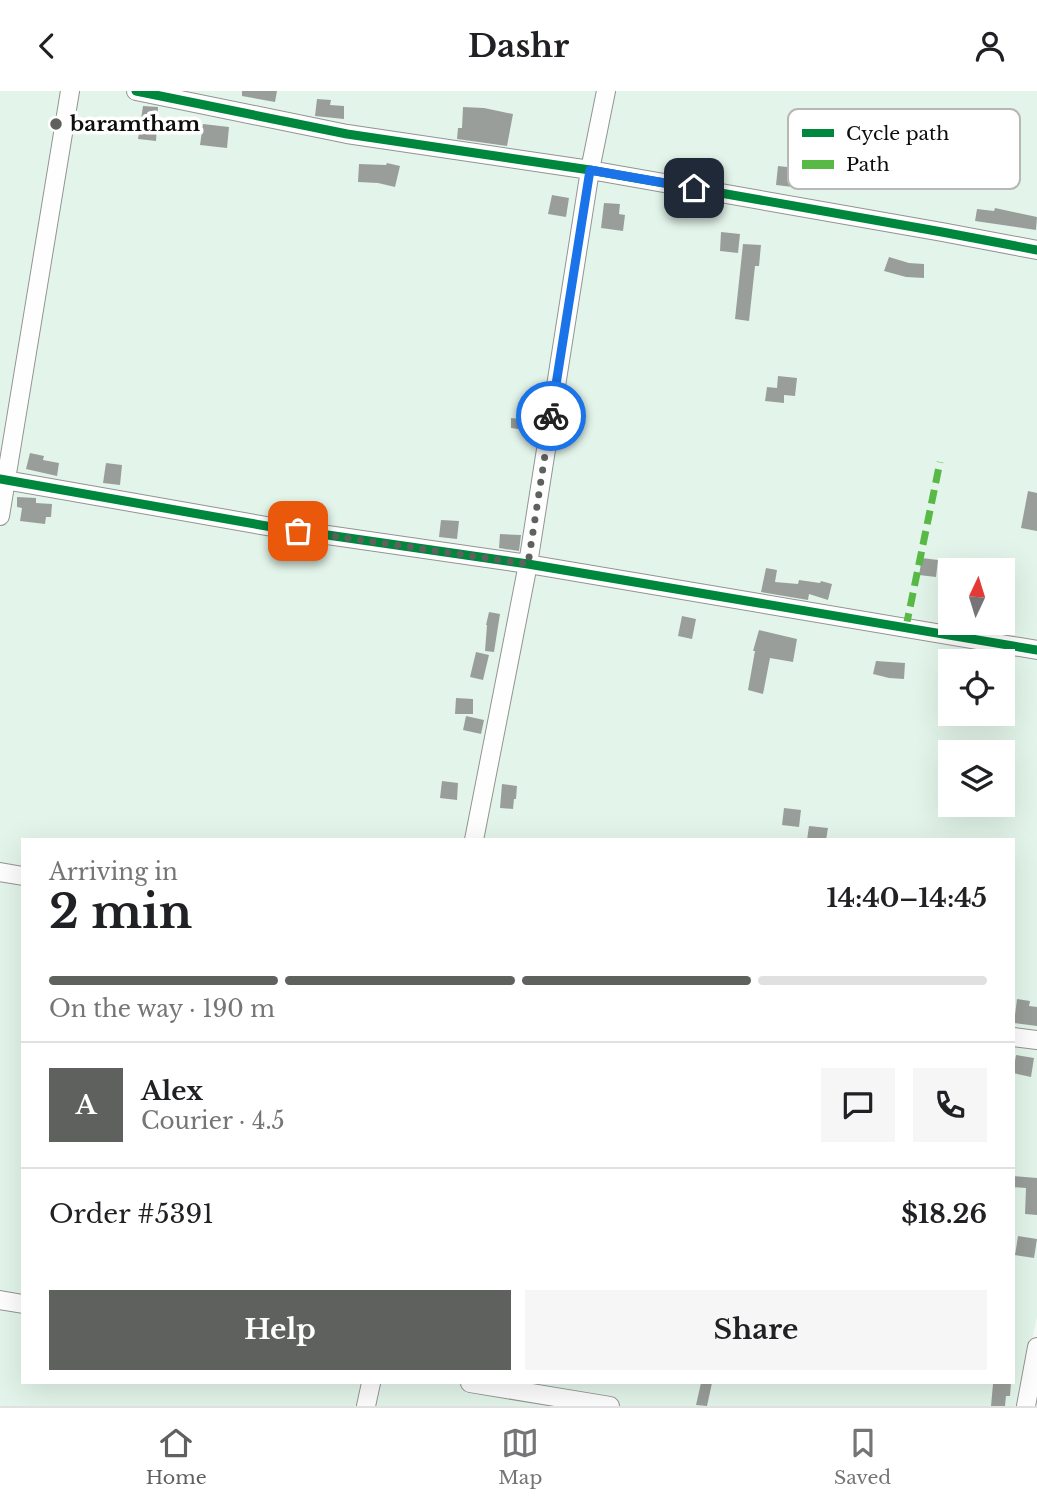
<!DOCTYPE html>
<html lang="en">
<head>
<meta charset="utf-8">
<style>
	:root { --surface:#fff; --page:#f6f6f6; --text:#202124; --muted:#757577; --line:#e0e0e0; --accent:#5f615f }
	body { margin:0; font-family:"Libre Baskerville",serif; background:var(--page); color:var(--text); height:100vh; display:flex; flex-direction:column; font-size:26px; white-space:nowrap }
	* { box-sizing:border-box; margin:0 }
	p { font-size:23px; color:var(--muted) }
	.icon { flex:none; width:38px; height:38px; fill:none; stroke:currentColor; stroke-width:2; stroke-linecap:round; stroke-linejoin:round }
	.map { position:relative; flex:1; overflow:hidden }
	.details { position:absolute; left:21px; top:747px; width:994px; height:546px; display:flex; flex-direction:column; background:var(--surface); border-radius:0px; box-shadow:0 7px 28px #0002 }
	.details>* { flex:none }
	.needle { width:46px; rotate:4deg }
	.buttons { position:absolute; left:938px; top:467px; display:grid; gap:14px }
	.buttons a { display:grid; place-items:center; width:77px; height:77px; border-radius:0px; background:var(--surface); box-shadow:0 7px 28px #0002; font-size:35px }
	.pin { position:absolute; display:grid; place-items:center; width:60px; height:60px; color:#fff; margin:-30px; border-radius:14px; box-shadow:0 4px 10px #0006 }
	.courier { position:absolute; display:grid; place-items:center; width:70px; height:70px; margin:-35px; border:5px solid #1a73e8; border-radius:50%; background:#fff; color:#222; box-shadow:0 2px 9px #0007 }
	.headline em { font-style:normal; font-weight:700 }
	.headline div { display:flex; flex-direction:column-reverse }
	.headline { display:flex; align-items:center; justify-content:space-between; height:119px; padding:0 28px }
	h1 { font-size:46px; font-weight:700; line-height:52px }
	.bar { display:grid; grid-template-columns:repeat(4,1fr); gap:10px 7px; align-content:center; height:84px; padding:0 28px }
	.bar i { height:9px; border-radius:5px; background:var(--line) }
	.bar .active { background:var(--accent) }
	.bar p { grid-column:span 4 }
	.line { display:flex; align-items:center; gap:18px; padding:0 28px; border-top:2px solid var(--line) }
	.line div { flex:1 }
	.round { display:grid; place-items:center; flex:none; width:74px; height:74px; border-radius:0px; background:var(--page) }
	.primary-button { display:flex; gap:14px; margin-top:auto; padding:14px 28px }
	.primary-button a { flex:1; height:80px; border-radius:0px; background:var(--accent); color:#fff; font-size:28px; font-weight:700; line-height:80px; text-align:center }
	.primary-button a+a { background:var(--page); color:var(--text) }
	header { display:flex; justify-content:space-between; align-items:center; height:91px; padding:0 28px; background:var(--surface); font-size:32px; font-weight:700 }
	.tabs { display:flex; justify-content:space-around; align-items:center; height:98px; border-top:2px solid var(--line); background:var(--surface); font-size:19px; color:var(--muted) }
	.tabs a { display:grid; justify-items:center; gap:4px }
	.tabs .active { color:var(--accent) }
	.map>svg:first-child { display:block }
</style>
</head>
<body>
<header><svg class="icon" aria-label="back" viewBox="0 0 24 24"><path d="M15 5l-7 7 7 7"/></svg>Dashr<svg class="icon" aria-label="person" viewBox="0 0 24 24"><circle cx="12" cy="8" r="4"/><path d="M4 21q1-7 8-7t8 7"/></svg></header>
<div class="map">
<svg width="1037" height="1315" viewBox="0 0 1037 1315">
	<rect width="100%" height="100%" fill="#f5faf6"/>
	<!-- farmland -->
	<path fill="#e3f5ea" fill-rule="evenodd" d="M 0,0 L 1037,0 L 1037,1226 L 1018,1315 L 0,1315 ZM 950,480 L 1003,480 L 1003,532 L 950,532 ZM 950,570 L 1003,570 L 1003,623 L 950,623 ZM 950,662 L 1003,662 L 1003,714 L 950,714 ZM 23,749 L 1013,749 L 1013,1292 L 23,1292 Z"/>
	<!-- building -->
	<path fill="#9a9e9a" d="M 242,0 L 277,0 L 275,11 L 242,5 Z
		M 317,8 L 331,9 L 330,14 L 344,15 L 344,28 L 315,25 Z
		M 143,15 L 158,16 L 156,50 L 138,48 Z
		M 463,16 L 484,17 L 513,23 L 507,55 L 457,48 L 458,37 L 462,37 Z
		M 203,33 L 229,36 L 227,57 L 200,54 Z
		M 387,72 L 400,75 L 395,96 L 378,92 L 358,91 L 359,73 L 386,74 Z
		M 778,75 L 796,77 L 793,96 L 776,94 Z
		M 552,104 L 569,107 L 566,126 L 548,123 Z
		M 604,112 L 620,113 L 619,123 L 625,124 L 623,140 L 601,137 Z
		M 995,117 L 1037,126 L 1036,139 L 975,130 L 977,118 L 994,120 Z
		M 721,141 L 740,143 L 738,162 L 720,160 Z
		M 743,153 L 761,154 L 759,175 L 755,175 L 749,230 L 735,228 Z
		M 889,166 L 909,172 L 924,173 L 924,187 L 906,186 L 884,180 Z
		M 778,285 L 797,287 L 795,305 L 784,304 L 784,312 L 765,310 L 767,296 L 777,297 Z
		M 521,325 L 533,326 L 532,340 L 511,337 L 511,327 L 520,328 Z
		M 30,362 L 44,365 L 43,369 L 59,372 L 57,385 L 26,378 Z
		M 106,372 L 122,374 L 120,394 L 103,392 Z
		M 1028,400 L 1037,402 L 1037,440 L 1021,437 Z
		M 17,406 L 36,407 L 36,412 L 52,413 L 51,426 L 46,426 L 45,433 L 20,430 L 22,417 L 17,416 Z
		M 441,429 L 459,430 L 457,448 L 439,446 Z
		M 500,443 L 521,444 L 519,460 L 499,457 Z
		M 922,467 L 938,469 L 936,486 L 919,484 Z
		M 766,477 L 777,479 L 775,491 L 798,493 L 799,489 L 820,492 L 821,490 L 832,493 L 828,509 L 809,503 L 808,509 L 761,501 Z
		M 489,521 L 500,523 L 494,561 L 485,560 L 487,534 L 486,534 Z
		M 682,525 L 696,528 L 692,548 L 678,545 Z
		M 759,539 L 797,548 L 793,571 L 770,567 L 763,603 L 748,599 L 755,560 L 753,560 Z
		M 476,561 L 489,564 L 483,589 L 470,586 Z
		M 876,570 L 905,572 L 904,588 L 889,587 L 873,583 Z
		M 456,607 L 473,608 L 473,623 L 455,623 Z
		M 466,625 L 484,629 L 481,643 L 463,639 Z
		M 442,690 L 458,692 L 457,709 L 440,707 Z
		M 502,693 L 517,695 L 516,708 L 514,708 L 513,718 L 500,717 Z
		M 784,717 L 801,719 L 799,736 L 782,734 Z
		M 809,735 L 828,737 L 826,749 L 807,749 Z
		M 1017,908 L 1030,910 L 1029,915 L 1037,916 L 1037,935 L 1014,932 Z
		M 1016,964 L 1034,967 L 1031,986 L 1013,982 Z
		M 1013,1085 L 1037,1087 L 1037,1124 L 1025,1123 L 1026,1097 L 1013,1096 Z
		M 1018,1145 L 1037,1148 L 1034,1167 L 1015,1164 Z
		M 701,1292 L 712,1292 L 707,1315 L 696,1314 Z
		M 994,1292 L 1011,1292 L 1010,1305 L 1006,1305 L 1005,1315 L 991,1315 L 993,1293 Z"/>
	<g fill="none" stroke-linecap="round" stroke-linejoin="round">
		<defs>
			<path id="minor" d="M 136,0 L 347,43 L 590,79 L 942,141 L 1037,159
				M 0,388 L 272,436 L 528,473 L 1037,559
				M 0,425 L 70,0
				M 474,749 L 528,473 L 590,79 L 606,0
				M 0,781 L 23,785
				M 1013,946 L 1037,949
				M 0,1209 L 23,1213
				M 470,1292 L 610,1315
				M 366,1315 L 371,1292
				M 1026,1315 L 1037,1256"/>
		</defs>
		<!-- minor casing -->
		<use href="#minor" stroke="#929492" stroke-width="20"/>
		<!-- minor -->
		<use href="#minor" stroke="#fefefe" stroke-width="18"/>
		<!-- quiet -->
		<path stroke="#58b947" stroke-width="7" stroke-dasharray="14 7" stroke-linecap="butt" d="M 906,536 L 940,371"/>
		<defs>
			<path id="cycleway" d="M 136,0 L 347,43 L 590,79 L 942,141 L 1037,159
				M 0,388 L 272,436 L 528,473 L 1037,559"/>
		</defs>
		<!-- cycleway casing -->
		<use href="#cycleway" stroke="#fff" stroke-width="13"/>
		<!-- cycleway -->
		<use href="#cycleway" stroke="#00873e" stroke-width="9"/>
	</g>
	<g fill="none" stroke-linecap="round" stroke-linejoin="round">
		<!-- done -->
		<path stroke="#5f615f" stroke-width="7" stroke-dasharray="0 12.6" d="M 298,440 L 528,473 L 551,325"/>
		<!-- route -->
		<path stroke="#1a73e8" stroke-width="9" d="M 551,325 L 590,79 L 694,97"/>
	</g>
	<!-- markers -->
	<circle fill="#5f615f" stroke="#fff" stroke-width="2.5" cx="56" cy="33" r="7"/>
	<g text-anchor="middle" stroke-width="7" stroke-linejoin="round" paint-order="stroke">
		<!-- poi labels -->
		<g font-size="21" font-weight="bold" fill="#0e0e0e" stroke="#fff" text-anchor="start">
			<text x="70" y="40">baramtham</text>
		</g>
	</g>
	<!-- legend -->
	<rect x="788" y="18" width="232" height="80" rx="10" fill="#fff" stroke="#b7b7b7" stroke-width="2"/>
	<rect x="802" y="38" width="32" height="8" fill="#00873e"/>
	<rect x="802" y="69" width="32" height="9" fill="#58b947"/>
	<g font-size="19" fill="#0e0e0e">
		<text x="846" y="49">Cycle path</text>
		<text x="846" y="80">Path</text>
	</g>
</svg>
<div class="buttons">
<a><svg class="needle" viewBox="-14 -14 28 28"><path d="M0-13l5 13h-10z" fill="#e53935"/><path d="M0 13l5-13h-10z" fill="#757577"/></svg></a>
<a><svg class="icon" aria-label="locate" viewBox="0 0 24 24"><circle cx="12" cy="12" r="6"/><path d="M12 2v4M12 18v4M2 12h4M18 12h4"/></svg></a>
<a><svg class="icon" aria-label="layers" viewBox="0 0 24 24"><path d="M12 4l9 5-9 5-9-5zM3 14l9 5 9-5"/></svg></a>
</div>
<div class="pin" style="left:298px;top:440px;background:#ea580c"><svg class="icon" aria-label="bag" viewBox="0 0 24 24"><path d="M5 8h14l-1 12H6zM9 8a3 3 0 0 1 6 0"/></svg></div>
<div class="pin" style="left:694px;top:97px;background:#1f2937"><svg class="icon" aria-label="home" viewBox="0 0 24 24"><path d="M3 11l9-7 9 7M6 9v11h12V9"/></svg></div>
<div class="courier" style="left:551px;top:325px"><svg class="icon" aria-label="bike" viewBox="0 0 24 24"><circle cx="6" cy="16" r="4"/><circle cx="18" cy="16" r="4"/><path d="M6 16l4-8h5l3 8M10 8l3 8H6M13 5h3"/></svg></div>
<section class="details">
<div class="headline"><div><h1>2 min</h1><p>Arriving in</p></div><em>14:40–14:45</em></div>
<div class="bar"><i class="active"></i><i class="active"></i><i class="active"></i><i></i><p>On the way · 190 m</p></div>
<div class="line" style="height:126px"><b class="round" style="background:var(--accent);color:#fff">A</b><div><b>Alex</b><p>Courier · 4.5</p></div><a class="round"><svg class="icon" aria-label="chat" viewBox="0 0 24 24"><path d="M4 5h16v11H9l-5 4z"/></svg></a><a class="round"><svg class="icon" aria-label="phone" viewBox="0 0 24 24"><path d="M5 4h4l2 5-3 2q2 4 5 5l2-3 5 2v4C11 20 4 13 5 4z"/></svg></a></div>
<div class="line" style="height:91px"><div>Order #5391</div><b>$18.26</b></div>
<div class="primary-button"><a>Help</a><a>Share</a></div>
</section>
</div>
<nav class="tabs">
<a class="active"><svg class="icon" aria-label="home" viewBox="0 0 24 24"><path d="M3 11l9-7 9 7M6 9v11h12V9"/></svg>Home</a>
<a><svg class="icon" aria-label="map" viewBox="0 0 24 24"><path d="M3 6l6-2 6 2 6-2v14l-6 2-6-2-6 2zM9 4v14M15 6v14"/></svg>Map</a>
<a><svg class="icon" aria-label="saved" viewBox="0 0 24 24"><path d="M7 4h10v16l-5-4-5 4z"/></svg>Saved</a>
</nav>
</body>
</html>
